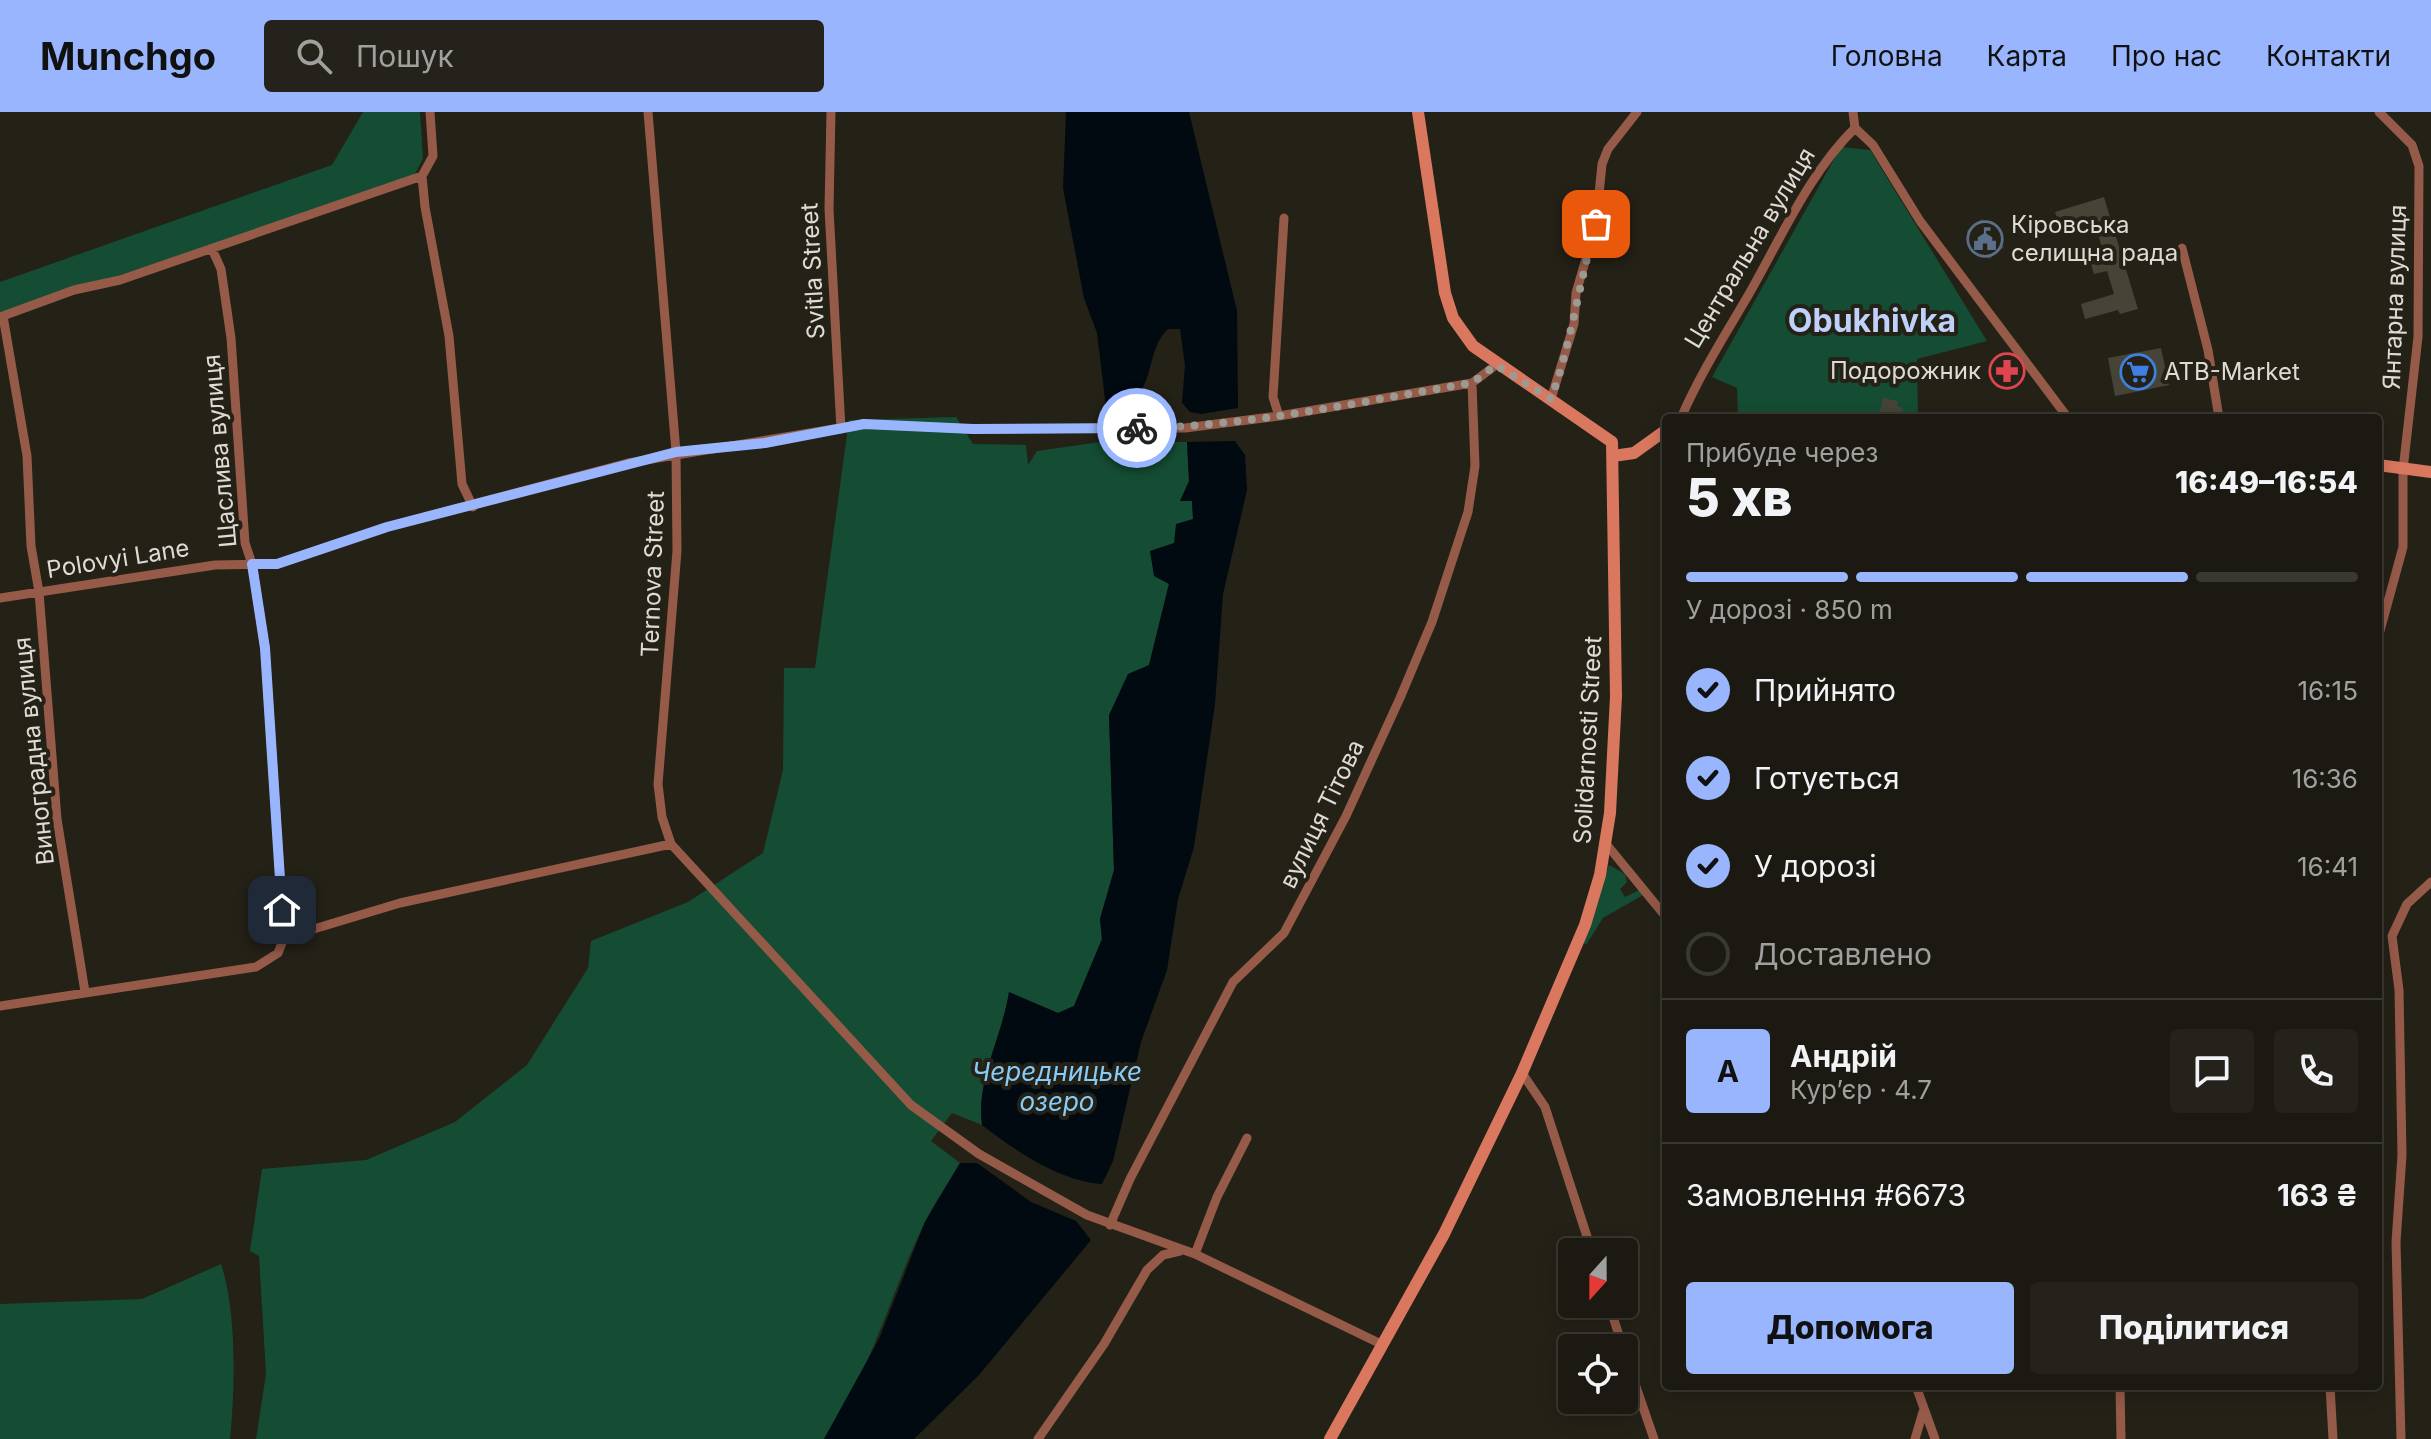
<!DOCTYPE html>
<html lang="uk">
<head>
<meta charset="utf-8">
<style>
	:root { --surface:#1b1911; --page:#24221a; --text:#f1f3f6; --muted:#a0a09f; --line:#393831; --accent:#99b5fd }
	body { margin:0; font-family:Inter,sans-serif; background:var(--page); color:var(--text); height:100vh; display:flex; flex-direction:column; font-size:30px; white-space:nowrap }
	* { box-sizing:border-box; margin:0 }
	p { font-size:26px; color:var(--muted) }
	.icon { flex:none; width:44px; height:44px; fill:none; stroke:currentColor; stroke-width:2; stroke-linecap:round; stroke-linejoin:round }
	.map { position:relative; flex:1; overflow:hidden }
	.details { position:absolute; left:1662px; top:302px; width:720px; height:976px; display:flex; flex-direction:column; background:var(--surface); border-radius:8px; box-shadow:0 4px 20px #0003,0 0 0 2px var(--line) }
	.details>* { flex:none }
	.needle { width:52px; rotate:201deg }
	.tools { position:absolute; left:1558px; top:1126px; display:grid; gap:16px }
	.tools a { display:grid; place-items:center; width:80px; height:80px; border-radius:8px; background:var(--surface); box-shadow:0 4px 20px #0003,0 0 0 2px var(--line); font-size:40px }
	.pin { position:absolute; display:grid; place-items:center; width:68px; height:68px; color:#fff; margin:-34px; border-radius:16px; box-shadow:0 4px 12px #0006 }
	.courier { position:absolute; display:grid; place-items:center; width:80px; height:80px; margin:-40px; border:6px solid #99b5fd; border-radius:50%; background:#fff; color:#222; box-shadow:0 2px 10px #0007 }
	.headline em { font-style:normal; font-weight:800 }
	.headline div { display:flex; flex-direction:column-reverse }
	.headline { display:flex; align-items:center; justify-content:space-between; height:136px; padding:0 24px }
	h1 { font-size:52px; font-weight:800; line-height:60px }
	.bar { display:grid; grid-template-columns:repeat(4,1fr); gap:12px 8px; align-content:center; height:96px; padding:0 24px }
	.bar i { height:10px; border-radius:6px; background:var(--line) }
	.bar .active { background:var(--accent) }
	.bar p { grid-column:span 4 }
	.line { display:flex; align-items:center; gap:20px; padding:0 24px; border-top:2px solid var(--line) }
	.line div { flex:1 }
	.round { display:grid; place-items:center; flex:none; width:84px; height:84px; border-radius:8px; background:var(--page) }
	ol { padding:0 24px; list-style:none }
	li { display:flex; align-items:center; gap:24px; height:88px }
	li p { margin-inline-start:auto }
	li .icon { padding:8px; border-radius:50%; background:var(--accent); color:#111; stroke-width:4 }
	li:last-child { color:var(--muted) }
	li i { width:44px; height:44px; border:4px solid var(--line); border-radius:50% }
	.button { display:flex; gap:16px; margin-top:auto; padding:16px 24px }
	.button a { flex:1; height:92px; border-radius:8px; background:var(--accent); color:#111; font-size:32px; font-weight:800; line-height:92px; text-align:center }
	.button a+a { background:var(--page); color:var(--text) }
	header { display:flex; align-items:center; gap:48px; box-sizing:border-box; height:112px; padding:0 40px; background:var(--accent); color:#111 }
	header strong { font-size:38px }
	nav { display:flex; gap:44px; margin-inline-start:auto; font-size:28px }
	.search { width:560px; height:72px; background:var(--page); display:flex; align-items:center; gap:20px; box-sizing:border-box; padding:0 28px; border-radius:8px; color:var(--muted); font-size:30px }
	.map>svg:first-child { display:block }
</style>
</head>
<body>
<header>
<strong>Munchgo</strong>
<div class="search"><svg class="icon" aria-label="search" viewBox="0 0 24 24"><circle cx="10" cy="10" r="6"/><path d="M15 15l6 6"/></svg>Пошук</div>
<nav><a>Головна</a><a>Карта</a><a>Про нас</a><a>Контакти</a></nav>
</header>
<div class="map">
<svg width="2431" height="1327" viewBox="0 0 2431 1327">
	<rect width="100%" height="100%" fill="#242117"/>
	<!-- green -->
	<path fill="#144d33" d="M 363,0 L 420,0 L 423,47 L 411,69 L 0,202 L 0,170 L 332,53 Z
		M 1841,35 L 1870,38 L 1987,229 L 1917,247 L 1918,306 L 1738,306 L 1737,276 L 1712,265 Z
		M 956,305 L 973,332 L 1026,333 L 1028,353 L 1037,339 L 1107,329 L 1187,330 L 1189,370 L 1181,389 L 1192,389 L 1193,408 L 1169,471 L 1149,553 L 1109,603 L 1114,758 L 1100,807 L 1102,827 L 1074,894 L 1058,901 L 1009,881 C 1002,925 976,968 982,1013 L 952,1001 L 931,1029 L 960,1051 C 948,1071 935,1090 925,1110 C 889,1184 873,1257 824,1327 L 256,1327 L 266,1262 L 259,1144 L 250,1139 L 262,1057 L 366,1048 L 455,1010 L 527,953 L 588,856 L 591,829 L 688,790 L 763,741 L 783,658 L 784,556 L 815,556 L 849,308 Z
		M 1609,753 L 1625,762 L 1627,770 L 1620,777 L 1625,785 L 1639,778 L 1643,783 L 1603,806 L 1586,833 L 1583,830 Z
		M 221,1152 C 237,1199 235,1277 230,1327 L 0,1327 L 0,1192 L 142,1187 Z"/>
	<!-- water -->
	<path fill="#010911" d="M 1066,0 L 1189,0 L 1237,199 L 1238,296 L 1201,302 L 1190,300 L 1182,291 L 1185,253 L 1180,217 L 1168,217 C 1143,241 1159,279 1118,299 L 1106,295 L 1097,221 L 1084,186 L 1063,76 Z
		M 1235,329 L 1245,343 L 1247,378 L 1223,482 L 1215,592 L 1194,735 L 1178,787 L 1167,858 L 1141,930 L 1113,1049 L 1102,1072 C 1059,1069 1016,1039 982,1013 C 976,969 1002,925 1009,880 L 1058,901 L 1074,894 L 1102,827 L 1100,807 L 1114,758 L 1109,603 L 1128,562 L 1149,553 L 1169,472 L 1154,464 L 1150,439 L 1174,431 L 1176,412 L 1193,407 L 1192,389 L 1180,389 L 1189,369 L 1187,330 Z
		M 960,1051 L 977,1051 L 1031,1090 L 1076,1109 L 1091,1128 L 979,1263 L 914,1327 L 824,1327 L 879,1227 L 925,1110 Z"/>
	<!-- building -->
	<path fill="#464337" d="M 2104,85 L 2138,197 L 2120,202 L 2118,198 L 2085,207 L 2081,192 L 2114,182 L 2107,159 L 2094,162 L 2087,140 L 2102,136 L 2095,112 L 2062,122 L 2055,100 Z
		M 1982,107 L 2004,135 L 1989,147 L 1967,119 Z
		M 2161,236 L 2169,273 L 2115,284 L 2108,246 Z
		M 1883,286 L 1898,289 L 1897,294 L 1903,296 L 1901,304 L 1879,304 Z"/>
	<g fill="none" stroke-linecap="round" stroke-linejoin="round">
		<!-- street -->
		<path stroke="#965a49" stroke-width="9" d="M 430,0 L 433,44 L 422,64 L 425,95 L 449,224 L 462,372 L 473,395
			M 648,0 L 676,340 L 677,439 L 658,672 L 662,705 L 671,732 L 911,993 L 979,1042 L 1087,1103 L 1195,1142 L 1381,1232
			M 831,0 L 829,97 L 841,317
			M 1853,0 L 1855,16
			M 1855,16 L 1873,33 L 1920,109 L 2068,306
			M 2182,136 L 2208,238 L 2219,306
			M 3,204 L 27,344 L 31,434 L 39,480 L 57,707 L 85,880
			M 0,205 L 74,178 L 120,168 L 422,64
			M 1551,287 L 1574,212 L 1576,181 L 1596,112 L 1602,52 L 1608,37 L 1637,0
			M 1279,304 L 1273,285 L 1284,106
			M 1681,306 C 1700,262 1725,223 1749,182 C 1781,126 1809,61 1855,16
			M 0,486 L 215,453 L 277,452 L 387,415 L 628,351 L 864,312 L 973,317 L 1185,316 L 1279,304 L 1472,271 L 1496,253
			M 2378,526 L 2403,435 L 2403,358 L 2418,225 L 2419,54 L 2412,33 L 2379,0
			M 1607,733 L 1666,805
			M 284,826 L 400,791 L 671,732
			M 0,894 L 256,855 L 278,841 L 284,826 L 265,536 L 252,452 L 245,431 L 231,226 L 221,157 L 212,137
			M 1522,961 L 1545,995 L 1592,1140
			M 1110,1113 L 1130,1067 L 1233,870 L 1284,821 L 1346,704 L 1400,586 L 1432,510 L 1468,400 L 1475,354 L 1472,271
			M 1195,1142 L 1217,1085 L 1247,1026
			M 1609,1192 L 1623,1236
			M 1624,1240 L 1654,1327
			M 1916,1274 L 1935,1327
			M 2120,1274 L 2121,1327
			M 2330,1274 L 2333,1327
			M 1038,1327 L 1104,1232 L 1147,1158 L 1163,1143 L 1180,1139
			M 1915,1327 L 1923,1300
			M 2401,1327 L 2396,1130 L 2402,1043 L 2399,878 L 2392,824 L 2407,792 L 2431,770"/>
		<!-- secondary -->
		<path stroke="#d9785e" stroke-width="12" d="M 1613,344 L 1634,341 L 1666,318
			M 2378,353 L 2431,360
			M 1330,1327 L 1444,1122 L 1522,961 L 1585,813 L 1600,763 L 1610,701 L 1616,584 L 1612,330 L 1473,234 L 1453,206 L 1445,181 L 1418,0"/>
	</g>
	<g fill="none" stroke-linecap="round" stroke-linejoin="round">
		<!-- done -->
		<path stroke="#9c9a92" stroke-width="8" stroke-dasharray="0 14.4" d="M 1137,316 C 1243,315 1349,292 1453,274 L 1472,271 L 1496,253 L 1551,287 C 1572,229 1579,170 1596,112"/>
		<!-- route -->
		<path stroke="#99b5fd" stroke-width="10" d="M 282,798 L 265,536 L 252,452 L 277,452 L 387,415 L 676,340 L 765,331 L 864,312 L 973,317 L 1137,316"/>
	</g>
	<!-- icons -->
	<defs>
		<symbol id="civic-ring" viewBox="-11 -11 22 22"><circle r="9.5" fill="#242117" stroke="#5c6f8a" stroke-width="1.5"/><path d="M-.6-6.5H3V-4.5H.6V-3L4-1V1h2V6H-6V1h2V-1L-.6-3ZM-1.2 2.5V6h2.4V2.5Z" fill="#5c6f8a"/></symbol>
		<symbol id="pharmacy-ring" viewBox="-11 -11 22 22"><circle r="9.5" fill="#242117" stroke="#e0444e" stroke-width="1.5"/><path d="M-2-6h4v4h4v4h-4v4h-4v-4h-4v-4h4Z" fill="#e0444e"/></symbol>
		<symbol id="supermarket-ring" viewBox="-11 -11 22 22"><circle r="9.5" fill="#242117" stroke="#3f7fe0" stroke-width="1.5"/><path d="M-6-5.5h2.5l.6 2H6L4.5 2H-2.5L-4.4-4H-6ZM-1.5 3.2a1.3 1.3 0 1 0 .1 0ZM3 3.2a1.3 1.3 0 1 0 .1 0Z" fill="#3f7fe0"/></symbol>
	</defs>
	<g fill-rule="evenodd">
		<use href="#civic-ring" x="1965" y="107" width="40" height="40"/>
		<use href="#pharmacy-ring" x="1987" y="239" width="40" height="40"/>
		<use href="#supermarket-ring" x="2118" y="240" width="40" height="40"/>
	</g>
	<g text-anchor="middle" stroke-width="8" stroke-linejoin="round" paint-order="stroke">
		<!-- poi labels -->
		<g font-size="24" fill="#dddbd4" stroke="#242117" text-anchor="start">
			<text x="2011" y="121">Кіровська<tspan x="2011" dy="28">селищна рада</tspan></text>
			<text x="1981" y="267" text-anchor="end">Подорожник</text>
			<text x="2164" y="268">ATB-Market</text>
		</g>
		<!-- street labels -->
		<g font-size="24" fill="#dddbd4" stroke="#242117">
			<text transform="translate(1750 136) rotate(-59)" y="8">Центральна вулиця</text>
			<text transform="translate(813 159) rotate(-93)" y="8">Svitla Street</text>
			<text transform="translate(2395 185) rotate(-88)" y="8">Янтарна вулиця</text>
			<text transform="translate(220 339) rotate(-95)" y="8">Щаслива вулиця</text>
			<text transform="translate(118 447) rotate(-9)" y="8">Polovyi Lane</text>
			<text transform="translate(653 462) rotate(-88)" y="8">Ternova Street</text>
			<text transform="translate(1588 628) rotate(-87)" y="8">Solidarnosti Street</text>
			<text transform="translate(34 639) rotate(-96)" y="8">Виноградна вулиця</text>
			<text transform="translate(1322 702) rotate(-64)" y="8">вулиця Тітова</text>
		</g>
		<!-- water labels -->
		<g font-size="26" font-style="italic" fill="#87ccf9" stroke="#242117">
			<text x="1057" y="969">Чередницьке<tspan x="1057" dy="30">озеро</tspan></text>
		</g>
		<!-- district labels -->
		<g font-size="32" font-weight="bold" fill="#bfd0f9" stroke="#242117">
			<text x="1872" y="220">Obukhivka</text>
		</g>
	</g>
</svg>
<div class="tools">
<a><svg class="needle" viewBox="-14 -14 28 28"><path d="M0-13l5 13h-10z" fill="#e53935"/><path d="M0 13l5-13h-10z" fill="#a0a09f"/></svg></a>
<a><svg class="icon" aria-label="locate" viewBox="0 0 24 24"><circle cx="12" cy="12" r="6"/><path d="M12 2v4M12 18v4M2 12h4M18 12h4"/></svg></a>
</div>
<div class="pin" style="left:1596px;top:112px;background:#ea580c"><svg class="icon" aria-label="bag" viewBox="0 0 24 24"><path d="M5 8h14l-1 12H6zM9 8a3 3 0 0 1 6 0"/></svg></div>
<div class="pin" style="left:282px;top:798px;background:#1f2937"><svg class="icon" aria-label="home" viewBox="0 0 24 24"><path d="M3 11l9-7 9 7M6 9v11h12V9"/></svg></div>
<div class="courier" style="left:1137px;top:316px"><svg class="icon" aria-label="bike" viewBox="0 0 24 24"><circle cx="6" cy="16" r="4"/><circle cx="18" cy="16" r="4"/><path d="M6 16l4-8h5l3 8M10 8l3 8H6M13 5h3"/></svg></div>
<section class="details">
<div class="headline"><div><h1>5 хв</h1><p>Прибуде через</p></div><em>16:49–16:54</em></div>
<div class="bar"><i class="active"></i><i class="active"></i><i class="active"></i><i></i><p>У дорозі · 850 m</p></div>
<ol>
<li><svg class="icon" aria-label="check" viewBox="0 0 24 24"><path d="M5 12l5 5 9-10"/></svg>Прийнято<p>16:15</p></li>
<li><svg class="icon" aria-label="check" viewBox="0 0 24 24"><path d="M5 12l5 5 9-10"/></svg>Готується<p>16:36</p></li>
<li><svg class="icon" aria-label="check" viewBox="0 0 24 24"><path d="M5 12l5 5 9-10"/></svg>У дорозі<p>16:41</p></li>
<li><i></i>Доставлено</li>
</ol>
<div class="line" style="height:144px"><b class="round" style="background:var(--accent);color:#111">А</b><div><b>Андрій</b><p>Кур’єр · 4.7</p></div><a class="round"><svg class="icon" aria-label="chat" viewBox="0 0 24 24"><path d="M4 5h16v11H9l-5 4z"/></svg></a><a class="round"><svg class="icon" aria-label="phone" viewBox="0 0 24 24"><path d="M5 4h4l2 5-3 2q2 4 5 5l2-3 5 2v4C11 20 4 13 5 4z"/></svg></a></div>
<div class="line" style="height:104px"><div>Замовлення #6673</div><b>163 ₴</b></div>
<div class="button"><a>Допомога</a><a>Поділитися</a></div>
</section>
</div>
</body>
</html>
